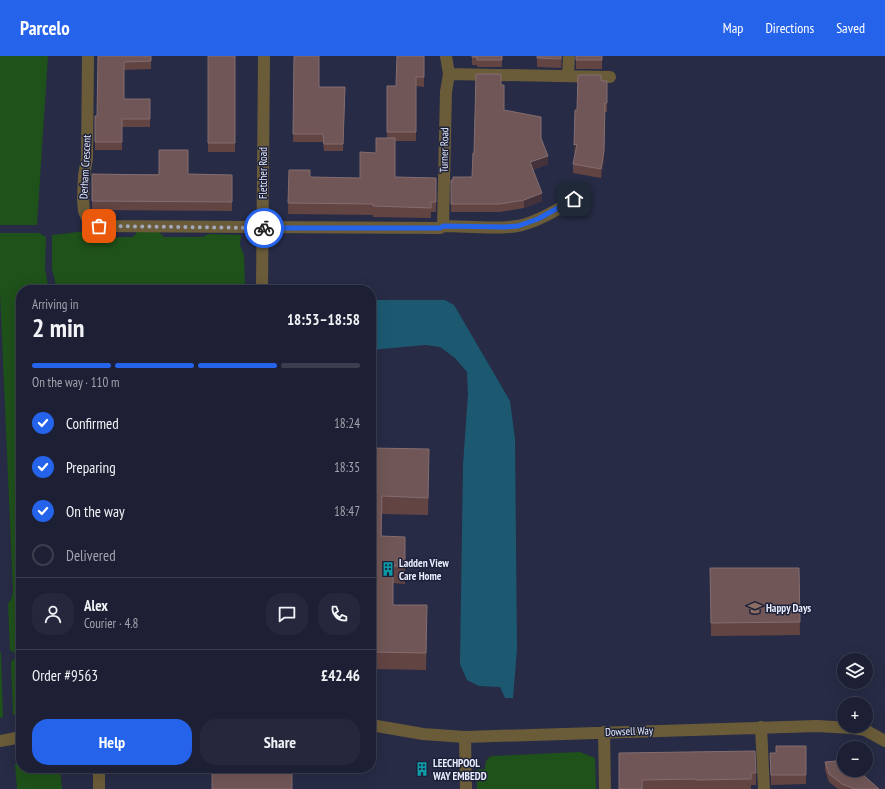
<!DOCTYPE html>
<html lang="en">
<head>
<meta charset="utf-8">
<style>
	:root { --surface:#1d2034; --page:#25283c; --text:#f1f3f6; --muted:#a0a3ac; --line:#3b3e4f; --accent:#2563eb }
	body { margin:0; font-family:"PT Sans Narrow",sans-serif; background:var(--page); color:var(--text); height:100vh; display:flex; flex-direction:column; font-size:15px; white-space:nowrap }
	* { box-sizing:border-box; margin:0 }
	p { font-size:13px; color:var(--muted) }
	.icon { flex:none; width:22px; height:22px; fill:none; stroke:currentColor; stroke-width:2; stroke-linecap:round; stroke-linejoin:round }
	.map { position:relative; flex:1; overflow:hidden }
	.sheet { position:absolute; left:16px; top:229px; width:360px; height:488px; display:flex; flex-direction:column; background:var(--surface); border-radius:16px; box-shadow:0 4px 16px #0002,0 0 0 1px var(--line) }
	.sheet>* { flex:none }
	.buttons { position:absolute; left:837px; top:597px; display:grid; gap:8px }
	.buttons a { display:grid; place-items:center; width:36px; height:36px; border-radius:50%; background:var(--surface); box-shadow:0 4px 16px #0002,0 0 0 1px var(--line); font-size:20px }
	.pin { position:absolute; display:grid; place-items:center; width:34px; height:34px; color:#fff; margin:-17px; border-radius:8px; box-shadow:0 2px 6px #0006 }
	.courier { position:absolute; display:grid; place-items:center; width:40px; height:40px; margin:-20px; border:3px solid #2563eb; border-radius:50%; background:#fff; color:#222; box-shadow:0 1px 5px #0007 }
	.summary em { font-style:normal; font-weight:600 }
	.summary div { display:flex; flex-direction:column-reverse }
	.summary { display:flex; align-items:center; justify-content:space-between; height:68px; padding:0 16px }
	h1 { font-size:26px; font-weight:600; line-height:30px }
	.bar { display:grid; grid-template-columns:repeat(4,1fr); gap:6px 4px; align-content:center; height:48px; padding:0 16px }
	.bar i { height:5px; border-radius:3px; background:var(--line) }
	.bar .active { background:var(--accent) }
	.bar p { grid-column:span 4 }
	.line { display:flex; align-items:center; gap:10px; padding:0 16px; border-top:1px solid var(--line) }
	.line div { flex:1 }
	.round { display:grid; place-items:center; flex:none; width:42px; height:42px; border-radius:16px; background:var(--page) }
	ol { padding:0 16px; list-style:none }
	li { display:flex; align-items:center; gap:12px; height:44px }
	li p { margin-inline-start:auto }
	li .icon { padding:4px; border-radius:50%; background:var(--accent); color:#fff; stroke-width:4 }
	li:last-child { color:var(--muted) }
	li i { width:22px; height:22px; border:2px solid var(--line); border-radius:50% }
	.cta { display:flex; gap:8px; margin-top:auto; padding:8px 16px }
	.cta a { flex:1; height:46px; border-radius:16px; background:var(--accent); color:#fff; font-size:16px; font-weight:600; line-height:46px; text-align:center }
	.cta a+a { background:var(--page); color:var(--text) }
	header { display:flex; align-items:center; gap:24px; box-sizing:border-box; height:56px; padding:0 20px; background:var(--accent); color:#fff }
	header strong { font-size:19px }
	nav { display:flex; gap:22px; margin-inline-start:auto; font-size:14px }
	.map>svg:first-child { display:block }
</style>
</head>
<body>
<header>
<strong>Parcelo</strong>
<nav><a>Map</a><a>Directions</a><a>Saved</a></nav>
</header>
<div class="map">
<svg width="885" height="733" viewBox="0 0 885 733">
	<rect width="100%" height="100%" fill="#272b45"/>
	<!-- green -->
	<path fill="#1f511a" d="M 0,0 L 48,0 L 37,169 L 0,169 Z
		M 87,175 C 102,183 116,181 133,181 L 138,175 L 158,175 L 164,181 L 203,181 L 208,178 L 241,179 L 240,189 L 244,199 L 245,227 L 241,234 L 57,234 L 52,213 L 52,179 Z
		M 0,177 L 39,177 L 46,181 L 45,213 L 49,234 L 21,234 L 21,597 L 15,597 L 10,594 L 8,548 L 12,541 L 13,535 L 0,237 Z
		M 1,596 L 3,661 L 0,662 L 0,597 Z
		M 14,603 L 21,603 L 21,658 L 13,659 L 11,606 Z
		M 580,696 L 595,702 L 596,733 L 477,733 L 476,714 L 485,713 C 485,707 486,702 492,700 Z
		M 21,707 L 21,712 L 60,712 L 62,733 L 17,733 L 15,708 Z"/>
	<!-- water -->
	<path fill="#1c5971" d="M 371,244 L 445,244 L 454,249 L 510,345 L 515,383 L 517,593 L 513,642 L 505,642 L 500,631 L 479,630 L 467,624 L 460,608 L 463,409 L 468,338 L 467,316 L 455,302 L 440,291 L 425,289 L 371,294 Z"/>
	<g fill="none" stroke-linecap="round" stroke-linejoin="round">
		<!-- street -->
		<path stroke="#6a5c39" stroke-width="12" d="M 88,0 L 87,102 L 84,120 L 83,143 L 84,155 L 88,164 L 99,170 L 440,172 L 443,170 L 446,36 L 449,18 L 446,0
			M 449,18 L 610,21
			M 568,20 L 569,0
			M 443,170 C 465,170 496,174 517,170 C 538,167 566,148 584,138
			M 262,234 L 264,0
			M 371,669 L 423,678 L 465,681 L 817,670 L 852,672 L 865,674 L 885,685
			M 761,671 L 764,733
			M 604,676 L 605,733
			M 465,681 L 466,733
			M 0,685 L 21,681
			M 99,733 L 99,712"/>
	</g>
	<!-- wall -->
	<path fill="#624443" d="M 98,0 L 151,0 L 151,13 L 124,14 L 124,43 L 150,43 L 150,71 L 122,71 L 122,94 L 95,94 L 95,60 L 97,60 Z
		M 208,0 L 235,0 L 235,96 L 208,96 Z
		M 294,0 L 319,31 L 345,38 L 343,95 L 324,95 L 323,86 L 293,86 Z
		M 424,0 L 424,31 L 416,30 L 416,85 L 395,85 L 395,121 L 436,122 L 436,156 L 431,156 L 431,162 L 373,161 L 373,159 L 288,158 L 289,114 L 310,121 L 360,122 L 376,97 L 387,82 L 387,30 L 396,30 Z
		M 472,0 L 502,0 L 502,11 L 477,11 L 477,9 L 472,9 Z
		M 537,0 L 562,0 L 561,12 L 537,11 Z
		M 576,0 L 602,0 L 602,13 L 576,13 Z
		M 601,25 L 607,25 L 607,56 L 605,56 L 604,104 L 601,122 L 573,117 L 573,108 L 575,98 L 574,98 L 577,54 Z
		M 501,29 L 504,54 L 541,82 L 548,108 L 533,114 L 542,145 L 524,152 L 500,156 L 451,156 L 451,124 L 472,121 L 474,97 Z
		M 92,118 L 188,118 L 232,119 L 232,155 L 92,154 Z
		M 371,392 L 429,410 L 428,459 L 382,458 L 382,480 L 405,481 L 405,528 L 393,527 L 393,549 L 427,567 L 426,614 L 371,613 Z
		M 710,512 L 799,512 L 800,579 L 711,580 Z
		M 806,690 L 806,728 L 771,729 L 770,697 L 776,697 Z
		M 619,697 L 756,717 L 756,729 L 751,729 L 751,733 L 619,733 Z
		M 825,706 L 867,716 L 865,720 L 879,733 L 838,733 L 829,726 L 825,714 Z"/>
	<!-- shaded-wall -->
	<path fill="#44323b" d="M 561,0 L 562,0 L 561,12 Z
		M 605,47 L 604,104 L 601,122 L 601,113 Z
		M 577,88 L 577,97 L 574,98 L 574,89 Z
		M 548,100 L 548,108 L 530,115 L 530,106 Z
		M 542,137 L 542,145 L 524,152 L 524,144 Z
		M 429,393 L 429,410 L 428,459 L 428,442 Z
		M 427,549 L 427,567 L 426,614 L 426,597 Z
		M 867,707 L 867,716 L 862,726 L 862,718 L 864,714 L 866,714 Z"/>
	<!-- building -->
	<path fill="#705657" stroke="#836d71" d="M 98,0 L 151,0 L 151,5 L 124,6 L 124,43 L 150,43 L 150,63 L 122,63 L 122,86 L 95,86 L 95,60 L 97,60 Z
		M 208,0 L 235,0 L 235,87 L 208,87 Z
		M 294,0 L 319,0 L 319,31 L 345,31 L 343,88 L 324,88 L 323,78 L 293,78 Z
		M 397,0 L 424,0 L 424,21 L 416,21 L 416,76 L 387,76 L 387,30 L 396,30 Z
		M 472,0 L 502,0 L 502,4 L 477,4 L 477,1 L 472,1 Z
		M 537,0 L 561,0 L 561,3 L 537,2 Z
		M 576,0 L 602,0 L 602,4 L 576,4 Z
		M 476,18 L 501,18 L 501,29 L 504,29 L 504,54 L 541,61 L 541,82 L 548,100 L 530,106 L 542,137 L 524,144 L 500,148 L 451,148 L 451,124 L 453,124 L 453,121 L 472,121 L 473,97 L 474,97 Z
		M 578,19 L 601,19 L 601,25 L 607,25 L 607,47 L 605,47 L 604,95 L 601,113 L 573,108 L 577,88 L 574,89 L 575,54 L 577,54 Z
		M 376,82 L 395,82 L 395,121 L 436,122 L 436,146 L 431,146 L 431,152 L 373,150 L 373,148 L 288,147 L 289,114 L 310,114 L 310,121 L 360,122 L 360,96 L 376,97 Z
		M 159,94 L 188,94 L 188,118 L 232,119 L 232,146 L 92,145 L 92,118 L 159,119 Z
		M 371,392 L 429,393 L 428,442 L 382,440 L 381,480 L 405,481 L 405,510 L 393,510 L 393,549 L 427,549 L 426,597 L 371,596 Z
		M 710,512 L 799,512 L 800,566 L 711,567 Z
		M 776,690 L 806,690 L 806,719 L 771,719 L 770,697 L 776,697 Z
		M 755,695 L 756,717 L 751,717 L 751,723 L 696,724 L 696,723 L 642,724 L 642,733 L 619,733 L 619,697 Z
		M 840,696 L 844,698 L 844,714 L 864,714 L 862,718 L 879,733 L 855,733 L 842,728 L 829,718 L 825,706 L 836,705 Z
		M 212,712 L 292,712 L 292,733 L 212,733 Z"/>
	<g fill="none" stroke-linecap="round" stroke-linejoin="round">
		<!-- done -->
		<path stroke="#a4a8bd" stroke-width="4" stroke-dasharray="0 7.2" d="M 99,170 L 264,172"/>
		<!-- route -->
		<path stroke="#2563eb" stroke-width="5" d="M 264,172 L 440,172 L 443,170 L 505,171 L 518,170 L 538,163 L 574,143"/>
	</g>
	<!-- icons -->
	<defs>
		<symbol id="building-bare" viewBox="-9 -9 18 18"><path d="M-4-6H4V6H1V3H-1V6H-4ZM-2.5-4.3h1.7v1.8h-1.7ZM.8-4.3h1.7v1.8H.8ZM-2.5-1h1.7V.8h-1.7ZM.8-1h1.7V.8H.8Z" fill="#0f9aa8" stroke="#1d213a" stroke-width="2.5" paint-order="stroke"/></symbol>
		<symbol id="school-bare" viewBox="-9 -9 18 18"><path d="M0-5L7-2L0 1L-7-2ZM-4 1L0 2.5L4 1V4Q0 6-4 4Z" fill="#8d6e63" stroke="#1d213a" stroke-width="2.5" paint-order="stroke"/></symbol>
	</defs>
	<g fill-rule="evenodd">
		<use href="#building-bare" x="378" y="503" width="20" height="20"/>
		<use href="#school-bare" x="745" y="542" width="20" height="20"/>
		<use href="#building-bare" x="412" y="703" width="20" height="20"/>
	</g>
	<g text-anchor="middle" stroke-width="3" stroke-linejoin="round" paint-order="stroke">
		<!-- street labels -->
		<g font-size="11" fill="#e8ecfd" stroke="#1d213a">
			<text transform="translate(444 94) rotate(-89)" y="4">Turner Road</text>
			<text transform="translate(85 111) rotate(-87)" y="4">Derham Crescent</text>
			<text transform="translate(263 117) rotate(-90)" y="4">Fletcher Road</text>
			<text transform="translate(629 675) rotate(-2)" y="4">Dowsell Way</text>
		</g>
		<!-- poi labels -->
		<g font-size="11" font-weight="bold" fill="#e8ecfd" stroke="#1d213a" text-anchor="start">
			<text x="399" y="511">Ladden View<tspan x="399" dy="13">Care Home</tspan></text>
			<text x="766" y="556">Happy Days</text>
			<text x="433" y="711">LEECHPOOL<tspan x="433" dy="13">WAY EMBEDD</tspan></text>
		</g>
	</g>
</svg>
<div class="buttons">
<a><svg class="icon" aria-label="layers" viewBox="0 0 24 24"><path d="M12 4l9 5-9 5-9-5zM3 14l9 5 9-5"/></svg></a>
<a>+</a>
<a>−</a>
</div>
<div class="pin" style="left:99px;top:170px;background:#ea580c"><svg class="icon" aria-label="bag" viewBox="0 0 24 24"><path d="M5 8h14l-1 12H6zM9 8a3 3 0 0 1 6 0"/></svg></div>
<div class="pin" style="left:574px;top:143px;background:#1f2937"><svg class="icon" aria-label="home" viewBox="0 0 24 24"><path d="M3 11l9-7 9 7M6 9v11h12V9"/></svg></div>
<div class="courier" style="left:264px;top:172px"><svg class="icon" aria-label="bike" viewBox="0 0 24 24"><circle cx="6" cy="16" r="4"/><circle cx="18" cy="16" r="4"/><path d="M6 16l4-8h5l3 8M10 8l3 8H6M13 5h3"/></svg></div>
<section class="sheet">
<div class="summary"><div><h1>2 min</h1><p>Arriving in</p></div><em>18:53–18:58</em></div>
<div class="bar"><i class="active"></i><i class="active"></i><i class="active"></i><i></i><p>On the way · 110 m</p></div>
<ol>
<li><svg class="icon" aria-label="check" viewBox="0 0 24 24"><path d="M5 12l5 5 9-10"/></svg>Confirmed<p>18:24</p></li>
<li><svg class="icon" aria-label="check" viewBox="0 0 24 24"><path d="M5 12l5 5 9-10"/></svg>Preparing<p>18:35</p></li>
<li><svg class="icon" aria-label="check" viewBox="0 0 24 24"><path d="M5 12l5 5 9-10"/></svg>On the way<p>18:47</p></li>
<li><i></i>Delivered</li>
</ol>
<div class="line" style="height:72px"><a class="round"><svg class="icon" aria-label="person" viewBox="0 0 24 24"><circle cx="12" cy="8" r="4"/><path d="M4 21q1-7 8-7t8 7"/></svg></a><div><b>Alex</b><p>Courier · 4.8</p></div><a class="round"><svg class="icon" aria-label="chat" viewBox="0 0 24 24"><path d="M4 5h16v11H9l-5 4z"/></svg></a><a class="round"><svg class="icon" aria-label="phone" viewBox="0 0 24 24"><path d="M5 4h4l2 5-3 2q2 4 5 5l2-3 5 2v4C11 20 4 13 5 4z"/></svg></a></div>
<div class="line" style="height:52px"><div>Order #9563</div><b>£42.46</b></div>
<div class="cta"><a>Help</a><a>Share</a></div>
</section>
</div>
</body>
</html>
